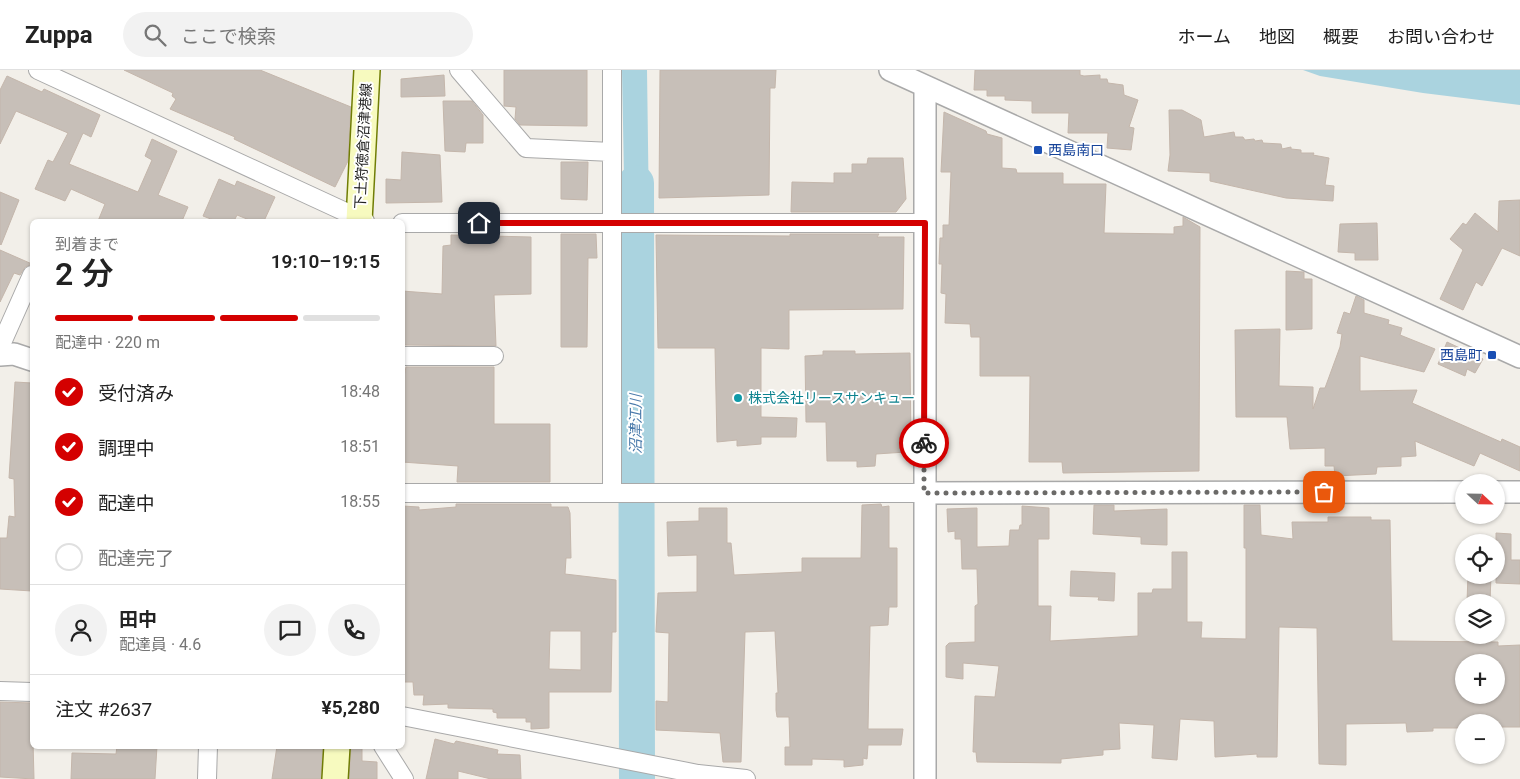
<!DOCTYPE html>
<html lang="ja">
<head>
<meta charset="utf-8">
<style>
	:root { --surface:#fff; --page:#f2f2f2; --text:#222; --muted:#767676; --line:#e0e0e0; --accent:#d40000 }
	body { margin:0; font-family:Roboto,"Noto Sans JP",sans-serif; background:var(--page); color:var(--text); height:100vh; display:flex; flex-direction:column; font-size:19px; white-space:nowrap }
	* { box-sizing:border-box; margin:0 }
	p { font-size:16px; color:var(--muted) }
	.icon { flex:none; width:28px; height:28px; fill:none; stroke:currentColor; stroke-width:2; stroke-linecap:round; stroke-linejoin:round }
	.map { position:relative; flex:1; overflow:hidden }
	.side { position:absolute; left:30px; top:149px; width:375px; height:530px; display:flex; flex-direction:column; background:var(--surface); border-radius:8px; box-shadow:0 1px 4px #0004 }
	.side>* { flex:none }
	.needle { width:32px; rotate:112deg }
	.fabs { position:absolute; left:1455px; top:404px; display:grid; gap:10px }
	.fabs a { display:grid; place-items:center; width:50px; height:50px; border-radius:50%; background:var(--surface); box-shadow:0 1px 4px #0004; font-size:25px }
	.pin { position:absolute; display:grid; place-items:center; width:42px; height:42px; color:#fff; margin:-21px; border-radius:10px; box-shadow:0 2px 8px #0006 }
	.courier { position:absolute; display:grid; place-items:center; width:50px; height:50px; margin:-25px; border:4px solid #d40000; border-radius:50%; background:#fff; color:#222; box-shadow:0 1px 6px #0007 }
	.summary em { font-style:normal; font-weight:600 }
	.summary div { display:flex; flex-direction:column-reverse }
	.summary { display:flex; align-items:center; justify-content:space-between; height:85px; padding:0 25px }
	h1 { font-size:32px; font-weight:600; line-height:38px }
	.bar { display:grid; grid-template-columns:repeat(4,1fr); gap:8px 5px; align-content:center; height:60px; padding:0 25px }
	.bar i { height:6px; border-radius:4px; background:var(--line) }
	.bar .current { background:var(--accent) }
	.bar p { grid-column:span 4 }
	.line { display:flex; align-items:center; gap:12px; padding:0 25px; border-top:1px solid var(--line) }
	.line div { flex:1 }
	.round { display:grid; place-items:center; flex:none; width:52px; height:52px; border-radius:26px; background:var(--page) }
	ol { padding:0 25px; list-style:none }
	li { display:flex; align-items:center; gap:15px; height:55px }
	li p { margin-inline-start:auto }
	li .icon { padding:5px; border-radius:50%; background:var(--accent); color:#fff; stroke-width:4 }
	li:last-child { color:var(--muted) }
	li i { width:28px; height:28px; border:2px solid var(--line); border-radius:50% }
	header { display:flex; align-items:center; gap:30px; box-sizing:border-box; height:70px; padding:0 25px; background:var(--surface); border-bottom:1px solid var(--line) }
	header strong { font-size:24px }
	nav { display:flex; gap:28px; margin-inline-start:auto; font-size:18px }
	.search { width:350px; height:45px; background:var(--page); display:flex; align-items:center; gap:12px; box-sizing:border-box; padding:0 18px; border-radius:28px; color:var(--muted); font-size:19px }
	.map>svg:first-child { display:block }
</style>
</head>
<body>
<header>
<strong>Zuppa</strong>
<div class="search"><svg class="icon" aria-label="search" viewBox="0 0 24 24"><circle cx="10" cy="10" r="6"/><path d="M15 15l6 6"/></svg>ここで検索</div>
<nav><a>ホーム</a><a>地図</a><a>概要</a><a>お問い合わせ</a></nav>
</header>
<div class="map">
<svg width="1520" height="709" viewBox="0 0 1520 709">
	<rect width="100%" height="100%" fill="#f2efe9"/>
	<!-- water -->
	<path fill="#aad3df" d="M 622,0 L 647,0 L 649,147 L 625,161 Z
		M 1303,0 L 1520,0 L 1520,35 L 1423,23 L 1320,6 Z"/>
	<g fill="none" stroke-linecap="round" stroke-linejoin="round">
		<!-- river -->
		<path stroke="#aad3df" stroke-width="36" d="M 636,113 L 637,709"/>
	</g>
	<!-- building -->
	<path fill="#c7bfb8" stroke="#c4b6ab" fill-rule="evenodd" d="M 124,0 L 260,0 L 351,37 L 348,91 L 335,117 L 234,69 L 235,67 L 170,39 L 176,29 L 172,26 L 173,23 Z
		M 504,0 L 587,0 L 587,56 L 520,55 L 515,49 L 516,37 L 504,36 Z
		M 660,0 L 776,0 L 775,18 L 770,18 L 769,125 L 659,128 Z
		M 975,0 L 1080,0 L 1080,5 L 1084,6 L 1100,5 L 1100,9 L 1107,9 L 1108,13 L 1123,15 L 1124,25 L 1138,30 L 1129,57 L 1134,58 L 1131,80 L 1107,78 L 1108,63 L 1068,63 L 1069,43 L 1032,43 L 1032,31 L 1005,30 L 1005,26 L 987,26 L 987,20 L 974,20 Z
		M 444,5 L 445,26 L 401,27 L 401,9 Z
		M 7,6 L 42,22 L 44,19 L 100,45 L 91,67 L 83,63 L 69,94 L 138,122 L 152,90 L 145,86 L 152,69 L 177,81 L 158,125 L 188,137 L 182,151 L 98,151 L 105,134 L 71,119 L 65,131 L 35,119 L 48,90 L 53,92 L 68,63 L 16,41 L 0,74 L 0,20 Z
		M 443,31 L 472,31 L 483,45 L 483,73 L 466,73 L 465,82 L 445,81 Z
		M 1169,40 L 1182,40 L 1201,50 L 1204,67 L 1234,62 L 1235,67 L 1243,67 L 1245,70 L 1254,69 L 1255,71 L 1262,70 L 1263,73 L 1281,74 L 1282,79 L 1291,77 L 1291,79 L 1301,80 L 1301,83 L 1314,83 L 1313,85 L 1329,88 L 1325,115 L 1334,116 L 1333,131 L 1286,128 L 1210,111 L 1210,103 L 1168,101 L 1170,85 Z
		M 944,42 L 986,61 L 987,64 L 1002,68 L 1002,98 L 1016,99 L 1017,103 L 1063,103 L 1063,114 L 1106,114 L 1104,163 L 1174,164 L 1174,157 L 1183,156 L 1183,147 L 1200,157 L 1199,401 L 1063,403 L 1062,392 L 1029,392 L 1030,306 L 980,306 L 980,267 L 971,267 L 970,254 L 945,253 L 946,224 L 941,223 L 942,194 L 939,194 L 940,168 L 943,168 L 943,155 L 949,155 L 951,102 L 941,102 Z
		M 402,82 L 440,85 L 442,132 L 386,133 L 386,109 L 401,110 Z
		M 868,88 L 903,88 L 906,129 L 896,142 L 791,142 L 792,112 L 834,113 L 834,103 L 852,103 L 852,94 L 867,94 Z
		M 561,92 L 588,92 L 587,130 L 561,129 Z
		M 219,109 L 235,116 L 237,111 L 275,127 L 264,151 L 252,151 L 237,145 L 234,151 L 216,151 L 203,146 Z
		M 0,122 L 19,130 L 1,175 L 0,174 Z
		M 1520,130 L 1520,186 L 1502,178 L 1482,216 L 1476,212 L 1463,240 L 1440,229 L 1463,180 L 1450,169 L 1463,153 L 1466,155 L 1475,143 L 1498,162 L 1499,131 Z
		M 1377,153 L 1378,190 L 1355,190 L 1355,183 L 1338,182 L 1340,154 Z
		M 561,164 L 596,164 L 597,188 L 588,188 L 587,277 L 561,277 Z
		M 790,164 L 879,164 L 877,167 L 904,167 L 903,239 L 789,240 L 789,279 L 761,278 L 761,347 L 797,348 L 796,367 L 761,367 L 761,374 L 737,376 L 737,370 L 717,372 L 715,278 L 658,278 L 656,165 L 790,166 Z
		M 451,165 L 531,167 L 531,224 L 494,225 L 496,276 L 404,275 L 402,221 L 442,224 L 443,176 L 451,175 Z
		M 0,180 L 32,194 L 25,197 L 20,205 L 14,203 L 0,232 Z
		M 1286,201 L 1304,202 L 1304,209 L 1312,209 L 1312,259 L 1286,260 Z
		M 1356,226 L 1364,230 L 1364,243 L 1389,250 L 1388,254 L 1402,258 L 1400,265 L 1435,279 L 1424,302 L 1360,286 L 1360,321 L 1417,320 L 1412,333 L 1501,372 L 1502,369 L 1520,377 L 1520,401 L 1480,383 L 1474,396 L 1415,371 L 1416,386 L 1401,387 L 1401,396 L 1377,397 L 1376,404 L 1335,406 L 1334,396 L 1325,396 L 1325,378 L 1290,379 L 1287,347 L 1236,347 L 1235,260 L 1280,259 L 1279,316 L 1313,317 L 1313,339 L 1320,318 L 1325,318 L 1340,277 L 1342,264 L 1337,263 L 1344,242 L 1350,244 Z
		M 1447,272 L 1483,289 L 1475,303 L 1467,299 L 1465,306 L 1438,294 Z
		M 823,281 L 855,281 L 855,284 L 910,283 L 911,378 L 906,377 L 906,382 L 876,384 L 875,396 L 857,397 L 857,391 L 827,391 L 826,352 L 806,352 L 805,286 L 823,285 Z
		M 406,297 L 494,297 L 494,354 L 550,354 L 550,412 L 457,412 L 458,396 L 402,392 L 402,316 Z
		M 15,312 L 32,313 L 32,521 L 0,519 L 0,468 L 7,468 L 9,446 L 15,447 L 14,409 L 9,408 Z
		M 456,434 L 551,434 L 551,437 L 568,437 L 570,443 L 571,488 L 566,488 L 565,504 L 616,510 L 616,562 L 612,562 L 611,622 L 549,622 L 549,658 L 531,659 L 531,652 L 526,652 L 526,648 L 497,648 L 497,643 L 493,642 L 493,639 L 448,638 L 448,634 L 423,635 L 424,625 L 414,625 L 413,612 L 402,612 L 402,436 L 419,437 L 419,440 L 456,437 ZM 550,561 L 581,561 L 581,600 L 549,599 Z
		M 881,434 L 882,437 L 889,436 L 889,478 L 897,478 L 897,537 L 889,537 L 888,555 L 870,556 L 868,659 L 903,659 L 901,675 L 868,675 L 867,689 L 863,688 L 863,695 L 844,697 L 844,690 L 812,689 L 812,695 L 785,695 L 785,677 L 790,677 L 789,647 L 777,647 L 776,640 L 776,623 L 778,623 L 775,561 L 745,562 L 741,692 L 723,692 L 720,663 L 656,660 L 656,631 L 668,632 L 669,563 L 656,562 L 658,523 L 697,522 L 697,485 L 668,486 L 667,452 L 699,451 L 699,438 L 727,438 L 727,473 L 731,473 L 734,505 L 802,502 L 802,488 L 861,488 L 862,435 Z
		M 1094,435 L 1114,435 L 1114,441 L 1167,439 L 1167,475 L 1141,474 L 1141,467 L 1093,464 Z
		M 1244,435 L 1260,435 L 1261,465 L 1293,469 L 1292,452 L 1328,452 L 1328,447 L 1371,447 L 1371,450 L 1390,450 L 1392,571 L 1498,572 L 1498,576 L 1520,575 L 1520,657 L 1496,657 L 1496,652 L 1464,652 L 1464,658 L 1433,658 L 1433,661 L 1407,662 L 1406,653 L 1346,654 L 1346,695 L 1319,694 L 1317,558 L 1279,557 L 1277,687 L 1257,687 L 1257,684 L 1215,687 L 1214,651 L 1180,649 L 1177,690 L 1152,688 L 1154,655 L 1119,653 L 1120,679 L 1103,680 L 1103,685 L 1061,689 L 1061,693 L 977,692 L 976,682 L 973,682 L 975,626 L 995,627 L 999,596 L 963,593 L 963,609 L 946,607 L 946,576 L 949,573 L 975,572 L 975,536 L 978,534 L 977,499 L 962,499 L 961,469 L 955,469 L 955,461 L 948,462 L 947,439 L 977,438 L 977,477 L 1009,476 L 1010,460 L 1019,460 L 1020,455 L 1022,455 L 1022,436 L 1049,438 L 1049,469 L 1038,469 L 1038,536 L 1051,536 L 1050,571 L 1138,566 L 1138,523 L 1152,523 L 1153,519 L 1172,519 L 1172,482 L 1187,482 L 1187,552 L 1202,552 L 1201,568 L 1246,569 L 1246,478 L 1244,478 ZM 1464,592 L 1496,592 L 1496,625 L 1464,625 Z
		M 1496,463 L 1511,464 L 1511,490 L 1520,490 L 1520,514 L 1496,513 Z
		M 1071,501 L 1115,503 L 1114,531 L 1098,530 L 1099,527 L 1070,526 Z
		M 1468,505 L 1491,505 L 1490,532 L 1467,532 Z
		M 0,632 L 32,633 L 34,709 L 0,707 Z
		M 435,669 L 454,674 L 456,671 L 498,680 L 497,684 L 520,685 L 521,709 L 491,709 L 458,701 L 458,709 L 426,709 Z
		M 117,676 L 157,676 L 155,709 L 71,709 L 72,683 L 116,684 Z
		M 277,676 L 323,677 L 321,709 L 272,709 Z
		M 351,676 L 362,676 L 362,691 L 377,692 L 377,709 L 349,709 Z"/>
	<g fill="none" stroke-linecap="round" stroke-linejoin="round">
		<defs>
			<path id="minor" d="M 38,0 L 365,151
				M 459,0 L 526,78 L 612,82
				M 402,153 L 925,153
				M 0,277 L 32,205
				M 402,286 L 494,286
				M 612,422 L 612,0
				M 402,423 L 924,423
				M 0,621 L 32,622
				M 402,646 L 698,704 L 746,709
				M 383,676 L 404,709
				M 207,709 L 208,676"/>
			<path id="tertiary" d="M 890,0 L 1520,287
				M 925,16 L 925,709
				M 0,285 L 14,284 L 32,290
				M 1496,422 L 1520,422
				M 924,423 L 1464,422"/>
			<path id="secondary" d="M 359,151 L 367,0
				M 335,709 L 337,676"/>
		</defs>
		<!-- minor casing -->
		<use href="#minor" stroke="#a9a9a9" stroke-width="20"/>
		<!-- tertiary casing -->
		<use href="#tertiary" stroke="#a9a9a9" stroke-width="24"/>
		<!-- secondary casing -->
		<use href="#secondary" stroke="#707d05" stroke-width="28"/>
		<!-- minor -->
		<use href="#minor" stroke="#fff" stroke-width="18"/>
		<!-- tertiary -->
		<use href="#tertiary" stroke="#fff" stroke-width="21"/>
		<!-- secondary -->
		<use href="#secondary" stroke="#f7fabf" stroke-width="25"/>
	</g>
	<g fill="none" stroke-linecap="round" stroke-linejoin="round">
		<!-- done -->
		<path stroke="#6b6a68" stroke-width="5" stroke-dasharray="0 9" d="M 924,373 L 924,423 L 1324,422"/>
		<!-- route -->
		<path stroke="#d40000" stroke-width="6" d="M 479,153 L 925,153 L 924,373"/>
	</g>
	<!-- markers -->
	<g fill="#1a4fb4" stroke="#fff" stroke-width="2">
		<rect x="1033" y="75" width="10" height="10" rx="2.5"/>
		<rect x="1487" y="280" width="10" height="10" rx="2.5"/>
	</g>
	<circle fill="#0f9aa8" stroke="#fff" stroke-width="2" cx="738" cy="328" r="5"/>
	<g text-anchor="middle" stroke-width="4" stroke-linejoin="round" paint-order="stroke">
		<!-- street labels -->
		<g font-size="14" fill="#222" stroke="#fff">
			<text transform="translate(363 76) rotate(-87)" y="5">下土狩徳倉沼津港線</text>
		</g>
		<!-- transit labels -->
		<g font-size="14" fill="#164399" stroke="#fff" text-anchor="start">
			<text x="1048" y="85">西島南口</text>
			<text x="1482" y="290" text-anchor="end">西島町</text>
		</g>
		<!-- culture labels -->
		<g font-size="14" fill="#0d838f" stroke="#fff" text-anchor="start">
			<text x="748" y="333">株式会社リースサンキュー</text>
		</g>
		<!-- water labels -->
		<g font-size="15" font-style="italic" fill="#4a7aab" stroke="#fff">
			<text transform="translate(636 354) rotate(-90)" y="5">沼津江川</text>
		</g>
	</g>
</svg>
<div class="fabs">
<a><svg class="needle" viewBox="-14 -14 28 28"><path d="M0-13l5 13h-10z" fill="#e53935"/><path d="M0 13l5-13h-10z" fill="#767676"/></svg></a>
<a><svg class="icon" aria-label="locate" viewBox="0 0 24 24"><circle cx="12" cy="12" r="6"/><path d="M12 2v4M12 18v4M2 12h4M18 12h4"/></svg></a>
<a><svg class="icon" aria-label="layers" viewBox="0 0 24 24"><path d="M12 4l9 5-9 5-9-5zM3 14l9 5 9-5"/></svg></a>
<a>+</a>
<a>−</a>
</div>
<div class="pin" style="left:1324px;top:422px;background:#ea580c"><svg class="icon" aria-label="bag" viewBox="0 0 24 24"><path d="M5 8h14l-1 12H6zM9 8a3 3 0 0 1 6 0"/></svg></div>
<div class="pin" style="left:479px;top:153px;background:#1f2937"><svg class="icon" aria-label="home" viewBox="0 0 24 24"><path d="M3 11l9-7 9 7M6 9v11h12V9"/></svg></div>
<div class="courier" style="left:924px;top:373px"><svg class="icon" aria-label="bike" viewBox="0 0 24 24"><circle cx="6" cy="16" r="4"/><circle cx="18" cy="16" r="4"/><path d="M6 16l4-8h5l3 8M10 8l3 8H6M13 5h3"/></svg></div>
<section class="side">
<div class="summary"><div><h1>2 分</h1><p>到着まで</p></div><em>19:10–19:15</em></div>
<div class="bar"><i class="current"></i><i class="current"></i><i class="current"></i><i></i><p>配達中 · 220 m</p></div>
<ol>
<li><svg class="icon" aria-label="check" viewBox="0 0 24 24"><path d="M5 12l5 5 9-10"/></svg>受付済み<p>18:48</p></li>
<li><svg class="icon" aria-label="check" viewBox="0 0 24 24"><path d="M5 12l5 5 9-10"/></svg>調理中<p>18:51</p></li>
<li><svg class="icon" aria-label="check" viewBox="0 0 24 24"><path d="M5 12l5 5 9-10"/></svg>配達中<p>18:55</p></li>
<li><i></i>配達完了</li>
</ol>
<div class="line" style="height:90px"><a class="round"><svg class="icon" aria-label="person" viewBox="0 0 24 24"><circle cx="12" cy="8" r="4"/><path d="M4 21q1-7 8-7t8 7"/></svg></a><div><b>田中</b><p>配達員 · 4.6</p></div><a class="round"><svg class="icon" aria-label="chat" viewBox="0 0 24 24"><path d="M4 5h16v11H9l-5 4z"/></svg></a><a class="round"><svg class="icon" aria-label="phone" viewBox="0 0 24 24"><path d="M5 4h4l2 5-3 2q2 4 5 5l2-3 5 2v4C11 20 4 13 5 4z"/></svg></a></div>
<div class="line" style="height:65px"><div>注文 #2637</div><b>¥5,280</b></div>
</section>
</div>
</body>
</html>
